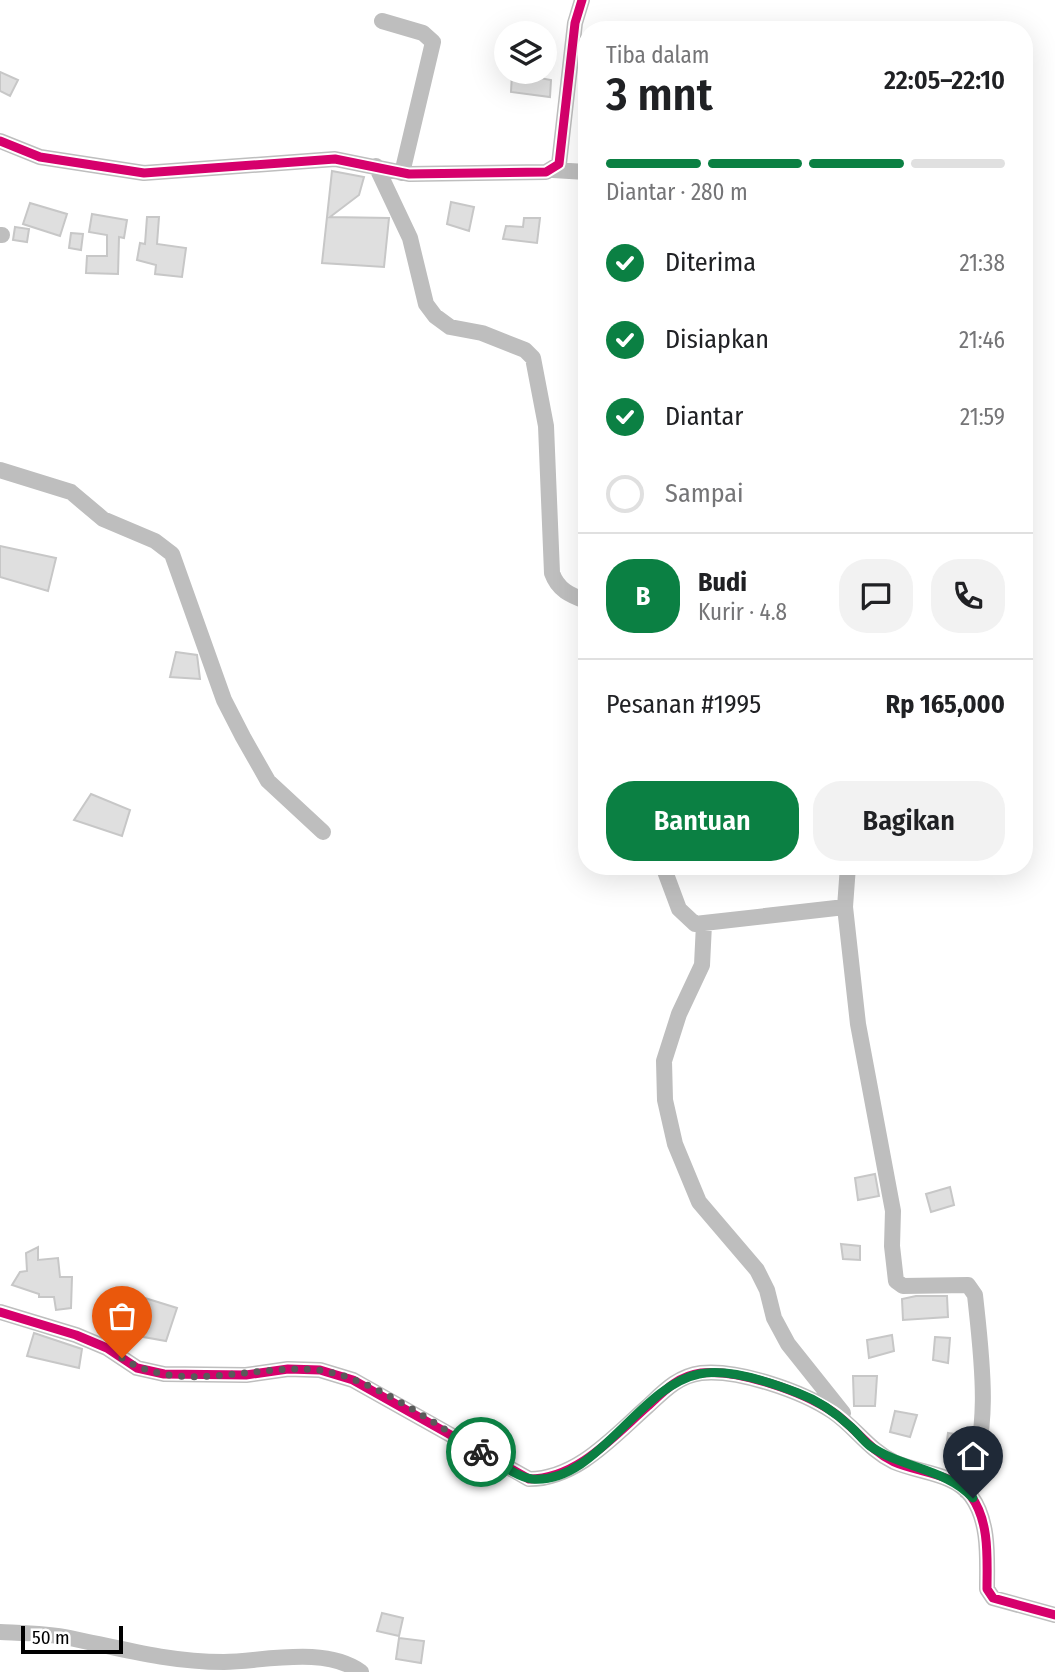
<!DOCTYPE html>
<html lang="id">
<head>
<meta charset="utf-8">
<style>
	:root { --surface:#fff; --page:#f2f2f2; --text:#202124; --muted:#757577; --line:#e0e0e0; --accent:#0b8043 }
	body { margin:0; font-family:"Fira Sans Condensed",sans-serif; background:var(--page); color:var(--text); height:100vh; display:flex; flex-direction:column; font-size:26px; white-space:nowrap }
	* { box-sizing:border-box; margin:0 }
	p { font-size:23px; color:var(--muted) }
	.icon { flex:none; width:38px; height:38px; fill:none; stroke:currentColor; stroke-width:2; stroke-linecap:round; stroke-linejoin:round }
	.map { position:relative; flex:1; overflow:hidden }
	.drawer { position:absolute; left:578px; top:21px; width:455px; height:854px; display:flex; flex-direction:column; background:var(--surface); border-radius:28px; box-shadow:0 7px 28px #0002 }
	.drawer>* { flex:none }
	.buttons { position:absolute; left:494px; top:21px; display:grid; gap:14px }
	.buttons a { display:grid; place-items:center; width:63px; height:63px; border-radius:50%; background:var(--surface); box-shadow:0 7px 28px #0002; font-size:35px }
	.scale { position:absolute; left:21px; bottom:18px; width:102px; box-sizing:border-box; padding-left:7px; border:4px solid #000; border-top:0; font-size:19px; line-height:24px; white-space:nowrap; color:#000; -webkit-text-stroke:5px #fff; paint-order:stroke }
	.pin { position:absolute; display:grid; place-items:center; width:60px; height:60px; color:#fff; margin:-72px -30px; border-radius:50% 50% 50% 0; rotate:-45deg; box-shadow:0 0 7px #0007 }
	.pin .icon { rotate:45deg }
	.courier { position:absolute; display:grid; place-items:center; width:70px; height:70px; margin:-35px; border:5px solid #0b8043; border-radius:50%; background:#fff; color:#222; box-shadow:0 2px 9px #0007 }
	.headline em { font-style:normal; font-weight:600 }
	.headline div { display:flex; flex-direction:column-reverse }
	.headline { display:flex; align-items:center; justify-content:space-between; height:119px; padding:0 28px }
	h1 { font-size:46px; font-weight:600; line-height:52px }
	.bar { display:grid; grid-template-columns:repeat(4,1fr); gap:10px 7px; align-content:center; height:84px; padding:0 28px }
	.bar i { height:9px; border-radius:5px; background:var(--line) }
	.bar .active { background:var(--accent) }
	.bar p { grid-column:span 4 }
	.line { display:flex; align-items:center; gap:18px; padding:0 28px; border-top:2px solid var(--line) }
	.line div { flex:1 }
	.round { display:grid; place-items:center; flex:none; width:74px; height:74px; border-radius:28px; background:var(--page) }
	ol { padding:0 28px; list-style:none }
	li { display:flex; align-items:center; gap:21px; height:77px }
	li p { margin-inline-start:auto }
	li .icon { padding:7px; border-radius:50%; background:var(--accent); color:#fff; stroke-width:4 }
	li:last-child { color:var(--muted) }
	li i { width:38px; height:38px; border:4px solid var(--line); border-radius:50% }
	.primary-button { display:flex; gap:14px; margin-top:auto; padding:14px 28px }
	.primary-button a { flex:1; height:80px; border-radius:28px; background:var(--accent); color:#fff; font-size:28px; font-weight:600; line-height:80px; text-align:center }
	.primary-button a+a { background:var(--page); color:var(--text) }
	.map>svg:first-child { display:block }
</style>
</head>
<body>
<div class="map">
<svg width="1055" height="1672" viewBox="0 0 1055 1672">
	<rect width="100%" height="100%" fill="#fff"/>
	<!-- building -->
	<path fill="#dfdfdf" stroke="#c7c7c7" stroke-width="2" d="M 0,72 L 18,80 L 10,96 L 0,91 Z
		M 512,73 L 551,80 L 550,97 L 511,92 Z
		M 332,171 L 364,177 L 359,195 L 330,217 L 389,218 L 384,267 L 322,263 Z
		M 451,202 L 474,207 L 469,231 L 447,224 Z
		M 30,203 L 67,214 L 60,236 L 23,224 Z
		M 92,214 L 127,220 L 124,238 L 119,237 L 118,274 L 86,273 L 87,256 L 107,256 L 107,235 L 89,232 Z
		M 147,217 L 159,217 L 157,244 L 186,248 L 182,277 L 155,274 L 156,265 L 137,260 L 140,243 L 145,244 Z
		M 524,218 L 540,218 L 537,243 L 503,239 L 506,226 L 523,227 Z
		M 15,227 L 29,229 L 27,242 L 13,240 Z
		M 71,233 L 83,234 L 81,250 L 69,248 Z
		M 0,546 L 56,558 L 48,591 L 0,577 Z
		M 176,652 L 197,655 L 200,679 L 170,677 Z
		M 91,794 L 130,810 L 122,836 L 74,820 Z
		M 875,1174 L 879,1196 L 858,1200 L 855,1178 Z
		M 950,1187 L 954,1205 L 931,1212 L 926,1194 Z
		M 841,1244 L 860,1246 L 860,1260 L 843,1259 Z
		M 38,1247 L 38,1260 L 58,1258 L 60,1277 L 72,1277 L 71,1308 L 56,1310 L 54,1297 L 39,1297 L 39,1294 L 12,1285 L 20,1272 L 27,1271 L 26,1253 Z
		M 132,1294 L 177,1308 L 166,1341 L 132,1335 L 131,1340 L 113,1335 L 120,1321 L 123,1322 Z
		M 916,1296 L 947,1296 L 948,1317 L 903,1320 L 902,1299 Z
		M 34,1333 L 82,1349 L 79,1368 L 27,1356 Z
		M 892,1335 L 894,1351 L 869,1358 L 867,1340 Z
		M 935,1337 L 950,1338 L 948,1363 L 933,1360 Z
		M 853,1376 L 877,1376 L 875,1406 L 854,1406 Z
		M 895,1411 L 917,1415 L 910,1437 L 890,1432 Z
		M 948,1433 L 970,1436 L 967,1452 L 946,1448 Z
		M 382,1613 L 403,1618 L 399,1636 L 377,1631 Z
		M 399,1638 L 424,1641 L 421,1663 L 396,1659 Z"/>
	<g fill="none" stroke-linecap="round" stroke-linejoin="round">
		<!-- minor -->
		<path stroke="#bebebe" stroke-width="16" d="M 382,21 L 423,33 L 433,42 L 402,173
			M 0,141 L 40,157 L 144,173 L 335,159 L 409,174 L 546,172 L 559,164 L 575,23 L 582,0
			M 376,166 L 410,238 L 426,304 L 435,316 L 450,327 L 482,333 L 525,350 L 533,358 L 546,426 L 552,573 C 558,590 570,595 586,601
			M 553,170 L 586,172
			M 0,235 L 2,235
			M 0,470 L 71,492 L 103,519 L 155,541 L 172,554 L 224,700 L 243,737 L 268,781 L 323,832
			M 663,866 L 679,909 L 695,924 L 845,907
			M 848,866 L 845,907 L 858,1024 L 893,1211 L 892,1246 L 896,1281 L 903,1286 L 968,1285 L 975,1295 C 982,1360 992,1430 966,1491
			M 704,924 L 702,965 L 679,1014 L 664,1061 L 665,1100 L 675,1144 L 699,1202 L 757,1270 L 767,1290 L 774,1318 L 788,1344 L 843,1413
			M 0,1312 L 76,1335 L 107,1348 L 137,1368 L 164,1374 L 246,1375 L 288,1369 L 320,1370 L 353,1380 L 529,1479 C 577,1479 614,1436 648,1406 C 664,1391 678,1376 701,1373 C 738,1369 802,1391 833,1412 C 855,1427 869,1450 894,1462 C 919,1473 954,1473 971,1496 C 990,1522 987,1559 987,1589 L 993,1598 L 1055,1615
			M 0,1632 C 23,1633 47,1633 70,1638 C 123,1649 169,1662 224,1662 C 265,1661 325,1646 361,1672"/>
		<defs>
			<path id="cycleway" d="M 0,141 L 40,157 L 144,173 L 335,159 L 409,174 L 546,172 L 559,164 L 575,23 L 582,0
				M 0,1312 L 76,1335 L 107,1348 L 137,1368 L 164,1374 L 246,1375 L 288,1369 L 320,1370 L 353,1380 L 529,1479 C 577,1479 614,1436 648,1406 C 664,1391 678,1376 701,1373 C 738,1369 802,1391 833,1412 C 855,1427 869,1450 894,1462 C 919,1473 954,1473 971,1496 C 990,1522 987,1559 987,1589 L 993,1598 L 1055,1615"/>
		</defs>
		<!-- cycleway casing -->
		<use href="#cycleway" stroke="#fff" stroke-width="13"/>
		<!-- cycleway -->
		<use href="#cycleway" stroke="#d6006c" stroke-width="9"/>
	</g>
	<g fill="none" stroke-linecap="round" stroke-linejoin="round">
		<!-- done -->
		<path stroke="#595959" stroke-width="7" stroke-dasharray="0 12.6" d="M 122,1358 C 182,1396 253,1363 318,1370 C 372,1377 434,1424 481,1452"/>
		<!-- route -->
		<path stroke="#0b8043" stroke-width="9" d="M 481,1452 C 495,1460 516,1477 532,1479 C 596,1485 639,1386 699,1374 C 728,1368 770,1382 798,1393 C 817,1400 836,1413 851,1427 C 858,1433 863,1441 870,1446 C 901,1468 947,1469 973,1498"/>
	</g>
</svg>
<div class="buttons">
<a><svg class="icon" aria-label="layers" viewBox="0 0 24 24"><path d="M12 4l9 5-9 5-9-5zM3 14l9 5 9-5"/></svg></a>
</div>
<div class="scale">50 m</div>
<div class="pin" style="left:122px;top:1358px;background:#ea580c"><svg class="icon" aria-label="bag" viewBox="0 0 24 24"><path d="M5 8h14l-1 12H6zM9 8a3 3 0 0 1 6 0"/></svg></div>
<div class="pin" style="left:973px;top:1498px;background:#1f2937"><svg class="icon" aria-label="home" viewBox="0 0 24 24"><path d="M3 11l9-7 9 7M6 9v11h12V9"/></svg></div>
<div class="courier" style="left:481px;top:1452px"><svg class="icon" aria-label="bike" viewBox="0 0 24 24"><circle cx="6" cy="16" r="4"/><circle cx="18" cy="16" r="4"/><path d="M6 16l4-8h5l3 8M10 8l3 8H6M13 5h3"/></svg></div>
<section class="drawer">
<div class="headline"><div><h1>3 mnt</h1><p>Tiba dalam</p></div><em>22:05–22:10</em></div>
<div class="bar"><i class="active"></i><i class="active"></i><i class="active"></i><i></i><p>Diantar · 280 m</p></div>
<ol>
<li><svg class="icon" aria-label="check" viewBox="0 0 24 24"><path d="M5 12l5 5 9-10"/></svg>Diterima<p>21:38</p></li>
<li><svg class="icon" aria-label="check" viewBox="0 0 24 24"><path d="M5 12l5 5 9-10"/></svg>Disiapkan<p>21:46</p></li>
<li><svg class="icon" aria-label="check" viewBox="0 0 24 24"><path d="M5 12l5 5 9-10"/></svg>Diantar<p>21:59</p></li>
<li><i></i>Sampai</li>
</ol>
<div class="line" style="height:126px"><b class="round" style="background:var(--accent);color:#fff">B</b><div><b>Budi</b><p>Kurir · 4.8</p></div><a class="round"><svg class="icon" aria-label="chat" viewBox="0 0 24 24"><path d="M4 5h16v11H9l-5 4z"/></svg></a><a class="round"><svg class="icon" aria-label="phone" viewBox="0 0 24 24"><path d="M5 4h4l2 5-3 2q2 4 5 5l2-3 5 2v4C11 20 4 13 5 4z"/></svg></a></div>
<div class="line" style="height:91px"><div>Pesanan #1995</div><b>Rp 165,000</b></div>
<div class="primary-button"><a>Bantuan</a><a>Bagikan</a></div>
</section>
</div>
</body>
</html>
